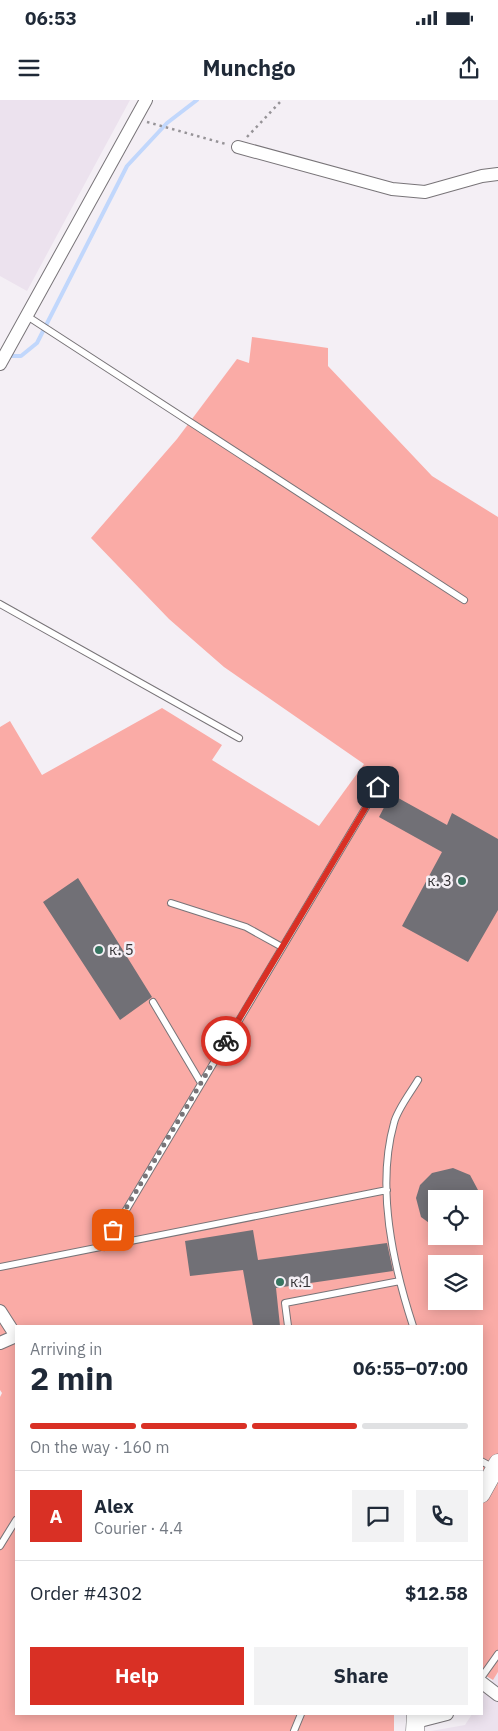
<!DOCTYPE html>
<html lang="en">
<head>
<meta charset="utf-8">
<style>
	:root { --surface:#fff; --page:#f2f2f3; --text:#1f2937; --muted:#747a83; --line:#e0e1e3; --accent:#d93025 }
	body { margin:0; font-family:"IBM Plex Sans",sans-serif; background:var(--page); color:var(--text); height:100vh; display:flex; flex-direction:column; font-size:19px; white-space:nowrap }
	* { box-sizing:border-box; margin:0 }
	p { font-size:16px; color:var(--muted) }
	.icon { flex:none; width:28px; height:28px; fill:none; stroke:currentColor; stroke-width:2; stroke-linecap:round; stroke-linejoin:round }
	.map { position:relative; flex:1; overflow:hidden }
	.details { position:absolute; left:15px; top:1225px; width:468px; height:390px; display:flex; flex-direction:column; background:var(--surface); border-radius:0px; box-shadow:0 2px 12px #0003 }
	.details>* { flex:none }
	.tools { position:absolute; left:428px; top:1090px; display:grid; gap:10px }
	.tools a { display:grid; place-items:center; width:55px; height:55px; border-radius:0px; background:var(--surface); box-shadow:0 2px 12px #0003; font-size:25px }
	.pin { position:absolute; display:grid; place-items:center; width:42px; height:42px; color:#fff; margin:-21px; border-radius:10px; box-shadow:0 2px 8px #0006 }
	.courier { position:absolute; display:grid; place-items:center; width:50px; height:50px; margin:-25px; border:4px solid #d93025; border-radius:50%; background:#fff; color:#222; box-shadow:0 1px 6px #0007 }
	.overview em { font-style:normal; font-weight:800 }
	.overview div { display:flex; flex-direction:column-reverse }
	.overview { display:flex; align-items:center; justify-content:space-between; height:85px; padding:0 15px }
	h1 { font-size:32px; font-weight:800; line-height:38px }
	.bar { display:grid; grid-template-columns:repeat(4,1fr); gap:8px 5px; align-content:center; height:60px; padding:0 15px }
	.bar i { height:6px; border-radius:4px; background:var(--line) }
	.bar .current { background:var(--accent) }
	.bar p { grid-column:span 4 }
	.line { display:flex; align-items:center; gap:12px; padding:0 15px; border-top:1px solid var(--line) }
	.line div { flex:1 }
	.round { display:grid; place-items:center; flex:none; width:52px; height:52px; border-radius:0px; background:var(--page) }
	.cta { display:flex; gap:10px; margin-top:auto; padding:10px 15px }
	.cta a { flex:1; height:58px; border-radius:0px; background:var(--accent); color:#fff; font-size:20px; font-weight:800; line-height:58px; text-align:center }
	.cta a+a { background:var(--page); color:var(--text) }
	.status { display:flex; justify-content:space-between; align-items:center; height:35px; padding:0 25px; background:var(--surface); direction:ltr }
	.status svg { height:14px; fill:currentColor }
	header { display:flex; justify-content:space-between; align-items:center; height:65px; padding:0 15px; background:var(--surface); font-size:22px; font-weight:800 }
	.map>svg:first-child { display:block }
</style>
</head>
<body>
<div class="status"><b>06:53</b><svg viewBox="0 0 49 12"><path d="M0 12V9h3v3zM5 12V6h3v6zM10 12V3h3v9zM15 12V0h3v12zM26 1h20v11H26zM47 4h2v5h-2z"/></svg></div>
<header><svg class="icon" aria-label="menu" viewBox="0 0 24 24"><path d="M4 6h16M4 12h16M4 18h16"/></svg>Munchgo<svg class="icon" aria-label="share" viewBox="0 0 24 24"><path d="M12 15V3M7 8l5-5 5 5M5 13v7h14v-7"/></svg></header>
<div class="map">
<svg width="498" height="1631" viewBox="0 0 498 1631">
	<rect width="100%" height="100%" fill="#f4eff5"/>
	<!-- built -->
	<path fill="#ece2ee" d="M 0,0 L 130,0 L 27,191 L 0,176 Z
		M 498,1572 L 498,1631 L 431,1631 L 465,1625 L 472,1614 L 481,1614 L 481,1599 Z"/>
	<!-- green -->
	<path fill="#faaba6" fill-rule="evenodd" d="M 252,237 L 328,248 L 328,266 L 432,376 L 498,417 L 498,1572 L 493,1580 L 481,1573 L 481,1226 L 16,1226 L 16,1614 L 394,1614 L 394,1631 L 0,1631 L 0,1297 L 2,1293 L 0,1290 L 0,627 L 10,621 L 42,675 L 162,608 L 222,645 L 212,660 L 319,726 L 364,664 L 224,567 L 169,519 L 91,438 L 177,339 L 237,259 L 249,263 ZM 436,1099 L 474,1099 L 474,1136 L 436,1136 ZM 436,1164 L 474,1164 L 474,1201 L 436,1201 Z"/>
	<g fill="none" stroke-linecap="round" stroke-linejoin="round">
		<!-- stream -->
		<path stroke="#c1d7fc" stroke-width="4" d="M 7,256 L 21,256 L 37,243 L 127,66 L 167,23 L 197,0"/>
	</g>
	<!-- building -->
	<path fill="#717076" d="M 391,694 L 447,725 L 452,713 L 498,739 L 498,810 L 468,862 L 402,826 L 442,752 L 379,717 Z
		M 78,778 L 152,897 L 120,920 L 43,802 Z
		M 453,1068 L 470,1075 L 478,1090 L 479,1099 L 436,1099 L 436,1128 L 421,1117 L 416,1098 L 420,1085 L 432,1073 Z
		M 253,1130 L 258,1160 L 387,1143 L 393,1171 L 276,1188 L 280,1226 L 253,1226 L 243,1170 L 190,1176 L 185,1141 Z"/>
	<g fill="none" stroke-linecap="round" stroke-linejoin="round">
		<defs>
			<path id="service" d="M 27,216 L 464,500
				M 0,504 L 239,638
				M 171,803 L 246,827 L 282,847
				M 153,902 L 201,983
				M 104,1147 L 378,687
				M 0,1167 L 387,1090
				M 288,1226 L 285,1203 L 400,1181
				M 413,1226 C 393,1165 376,1087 394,1023 C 397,1010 411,992 418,980
				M 481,1361 L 494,1368
				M 0,1446 L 16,1420
				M 481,1578 L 498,1554
				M 294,1631 L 301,1614"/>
			<path id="minor" d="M 238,47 L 392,89 L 425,92 L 482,76 L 498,74
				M 0,264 L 146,0
				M 0,1211 L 16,1236
				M 0,1243 L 16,1236
				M 481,1582 L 498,1595
				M 416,1622 L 447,1614"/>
			<path id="secondary" d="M 481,1394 L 498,1363
				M 415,1631 L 416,1614"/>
		</defs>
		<!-- service casing -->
		<use href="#service" stroke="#787478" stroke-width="8"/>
		<!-- minor casing -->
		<use href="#minor" stroke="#787478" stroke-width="14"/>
		<!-- secondary casing -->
		<use href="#secondary" stroke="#787478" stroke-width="19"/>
		<!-- path -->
		<path stroke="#969397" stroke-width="2.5" stroke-dasharray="2.5 4" stroke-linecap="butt" d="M 147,22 L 226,44
			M 247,37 L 282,0"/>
		<!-- service -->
		<use href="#service" stroke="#fff" stroke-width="6"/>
		<!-- minor -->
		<use href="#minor" stroke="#fff" stroke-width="12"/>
		<!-- secondary -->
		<use href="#secondary" stroke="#fff" stroke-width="18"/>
	</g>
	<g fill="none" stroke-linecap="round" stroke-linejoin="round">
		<!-- done -->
		<path stroke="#777478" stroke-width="5" stroke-dasharray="0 9" d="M 113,1130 L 226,941"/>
		<!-- route -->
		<path stroke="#d93025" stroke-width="6" d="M 226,941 L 378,687"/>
	</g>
	<!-- markers -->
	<g fill="#377561" stroke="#f4eff5" stroke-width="2">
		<circle cx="462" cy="781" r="5"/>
		<circle cx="99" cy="850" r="5"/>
		<circle cx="280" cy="1182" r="5"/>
	</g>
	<g text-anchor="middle" stroke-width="5" stroke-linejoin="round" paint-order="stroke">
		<!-- poi labels -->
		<g font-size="15" fill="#343235" stroke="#f4eff5" text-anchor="start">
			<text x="452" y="786" text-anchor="end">к. 3</text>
			<text x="109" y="855">к. 5</text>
			<text x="290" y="1187">к.1</text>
		</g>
	</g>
</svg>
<div class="tools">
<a><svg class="icon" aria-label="locate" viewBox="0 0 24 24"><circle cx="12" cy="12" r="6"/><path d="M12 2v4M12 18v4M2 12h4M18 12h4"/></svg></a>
<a><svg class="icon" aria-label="layers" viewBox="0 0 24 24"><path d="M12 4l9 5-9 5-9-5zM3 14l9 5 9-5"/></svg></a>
</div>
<div class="pin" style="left:113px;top:1130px;background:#ea580c"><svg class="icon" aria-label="bag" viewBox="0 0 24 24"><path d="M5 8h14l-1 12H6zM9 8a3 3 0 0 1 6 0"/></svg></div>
<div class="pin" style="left:378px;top:687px;background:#1f2937"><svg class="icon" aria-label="home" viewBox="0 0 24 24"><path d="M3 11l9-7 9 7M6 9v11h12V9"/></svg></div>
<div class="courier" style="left:226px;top:941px"><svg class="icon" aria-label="bike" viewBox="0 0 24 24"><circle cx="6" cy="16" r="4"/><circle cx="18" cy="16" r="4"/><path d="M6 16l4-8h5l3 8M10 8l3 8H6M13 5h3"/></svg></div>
<section class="details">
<div class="overview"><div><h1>2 min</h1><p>Arriving in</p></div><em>06:55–07:00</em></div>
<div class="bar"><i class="current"></i><i class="current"></i><i class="current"></i><i></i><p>On the way · 160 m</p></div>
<div class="line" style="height:90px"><b class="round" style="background:var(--accent);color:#fff">A</b><div><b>Alex</b><p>Courier · 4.4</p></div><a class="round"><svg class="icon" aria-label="chat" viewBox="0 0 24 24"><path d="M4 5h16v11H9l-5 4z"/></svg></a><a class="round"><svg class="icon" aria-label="phone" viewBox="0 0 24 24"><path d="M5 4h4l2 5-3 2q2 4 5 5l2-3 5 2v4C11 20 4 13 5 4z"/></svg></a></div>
<div class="line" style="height:65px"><div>Order #4302</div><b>$12.58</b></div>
<div class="cta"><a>Help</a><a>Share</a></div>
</section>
</div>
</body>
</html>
